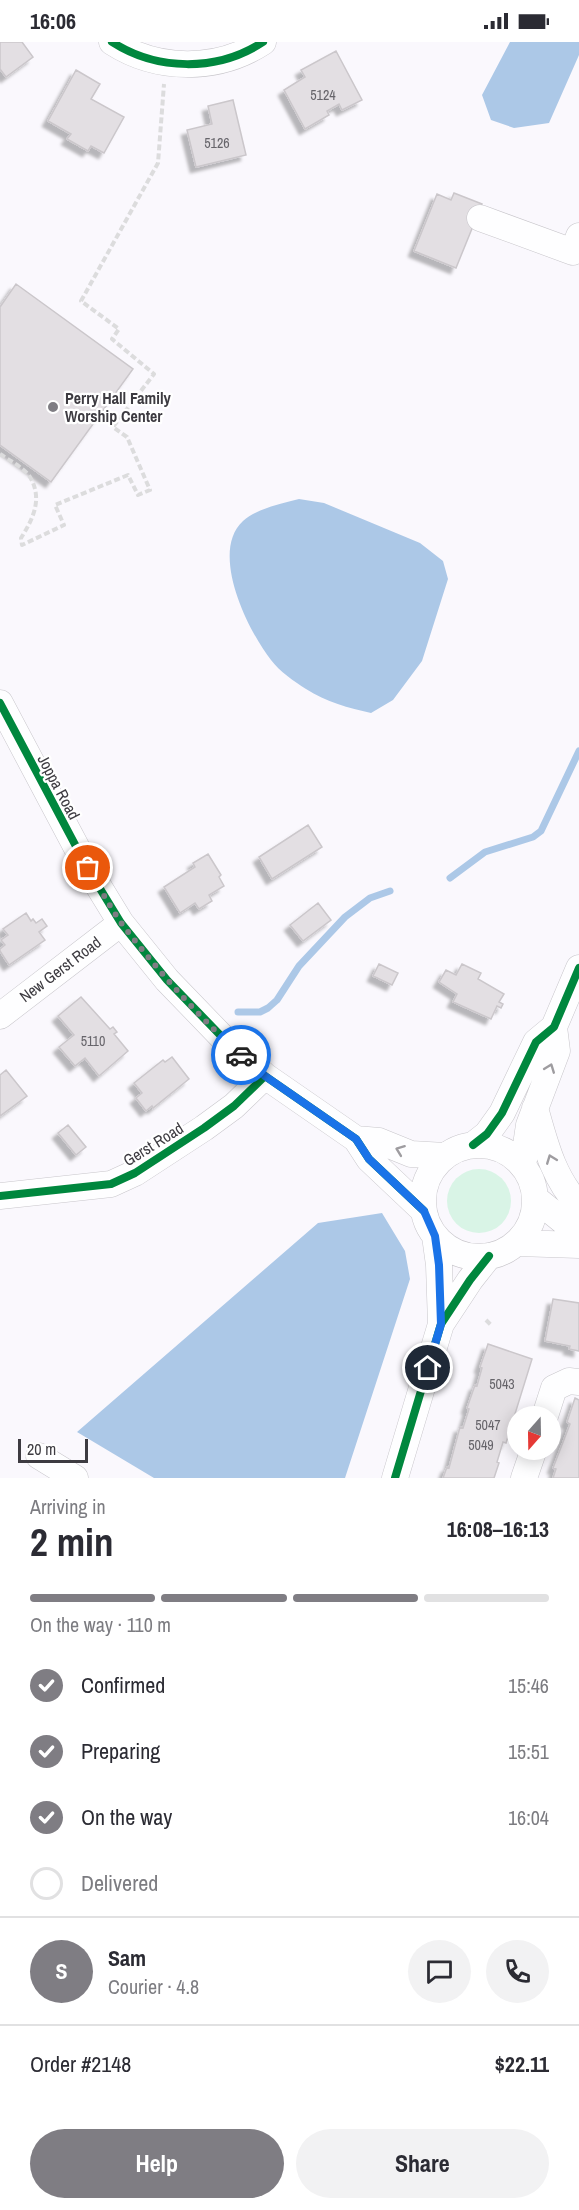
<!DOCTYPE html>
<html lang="en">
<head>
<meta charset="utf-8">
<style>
	:root { --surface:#fff; --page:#f2f2f3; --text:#2b2b33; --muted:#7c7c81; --line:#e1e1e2; --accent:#7f7d83 }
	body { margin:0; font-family:"Archivo Narrow",sans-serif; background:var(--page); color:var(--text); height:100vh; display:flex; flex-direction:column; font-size:22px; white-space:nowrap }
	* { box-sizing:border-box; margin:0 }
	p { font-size:20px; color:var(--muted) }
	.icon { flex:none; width:33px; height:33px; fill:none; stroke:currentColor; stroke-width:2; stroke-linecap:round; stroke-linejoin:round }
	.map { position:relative; height:1436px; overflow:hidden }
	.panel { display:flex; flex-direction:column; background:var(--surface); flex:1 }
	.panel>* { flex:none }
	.needle { width:39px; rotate:200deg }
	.buttons { position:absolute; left:507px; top:1364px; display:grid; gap:12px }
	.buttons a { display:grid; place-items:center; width:54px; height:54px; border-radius:50%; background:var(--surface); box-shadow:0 3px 15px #0003; font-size:30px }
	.scale { position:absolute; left:18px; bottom:15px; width:70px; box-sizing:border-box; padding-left:6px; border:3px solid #3d3b41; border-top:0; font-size:16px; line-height:21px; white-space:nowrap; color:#3d3b41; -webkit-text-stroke:4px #fff; paint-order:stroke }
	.pin { position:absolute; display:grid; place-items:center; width:51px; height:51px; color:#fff; margin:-26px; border:3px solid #fff; border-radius:50%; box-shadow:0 2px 6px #0007 }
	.courier { position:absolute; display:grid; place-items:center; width:60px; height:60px; margin:-30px; border:4px solid #1a73e8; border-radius:50%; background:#fff; color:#222; box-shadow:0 2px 8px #0007 }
	.headline em { font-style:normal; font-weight:700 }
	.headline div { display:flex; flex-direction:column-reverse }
	.headline { display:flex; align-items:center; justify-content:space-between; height:102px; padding:0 30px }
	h1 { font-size:39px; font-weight:700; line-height:45px }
	.bar { display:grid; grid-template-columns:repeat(4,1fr); gap:9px 6px; align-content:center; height:72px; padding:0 30px }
	.bar i { height:8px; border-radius:4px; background:var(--line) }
	.bar .active { background:var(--accent) }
	.bar p { grid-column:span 4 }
	.line { display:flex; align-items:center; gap:15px; padding:0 30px; border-top:2px solid var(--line) }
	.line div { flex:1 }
	.round { display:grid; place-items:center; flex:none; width:63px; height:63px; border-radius:32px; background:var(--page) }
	ol { padding:0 30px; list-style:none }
	li { display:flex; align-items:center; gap:18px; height:66px }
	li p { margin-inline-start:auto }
	li .icon { padding:6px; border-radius:50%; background:var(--accent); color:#fff; stroke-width:4 }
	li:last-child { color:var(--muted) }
	li i { width:33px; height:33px; border:3px solid var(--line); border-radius:50% }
	.primary-button { display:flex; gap:12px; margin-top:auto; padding:12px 30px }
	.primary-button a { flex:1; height:69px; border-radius:36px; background:var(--accent); color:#fff; font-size:24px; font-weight:700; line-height:69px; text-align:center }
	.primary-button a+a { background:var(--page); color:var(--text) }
	.status { display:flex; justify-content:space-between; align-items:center; height:42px; padding:0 30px; background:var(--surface); direction:ltr }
	.status svg { height:16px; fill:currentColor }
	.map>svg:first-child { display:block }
</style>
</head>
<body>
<div class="status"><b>16:06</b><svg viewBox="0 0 49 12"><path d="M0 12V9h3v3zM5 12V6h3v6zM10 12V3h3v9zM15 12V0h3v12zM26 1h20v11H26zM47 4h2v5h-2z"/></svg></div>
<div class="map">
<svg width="579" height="1436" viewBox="0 0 579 1436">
	<defs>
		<filter id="shadow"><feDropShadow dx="-5.5" dy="5.5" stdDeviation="1.5" flood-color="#0004"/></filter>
	</defs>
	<rect width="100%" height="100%" fill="#faf8fd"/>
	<!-- green -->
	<path fill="#d9f4e6" d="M447 1159a32 32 0 1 1 64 0a32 32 0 1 1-64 0Z"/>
	<!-- water -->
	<path fill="#acc8e7" d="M 510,0 L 579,0 L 579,13 L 549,81 L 514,86 L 491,78 L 482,53 Z
		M 299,457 L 324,461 L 420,501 L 443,519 L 448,537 L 422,619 L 393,658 L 371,671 C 349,666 326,660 306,647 C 295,640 279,629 271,618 C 248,589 209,510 243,479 C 258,466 281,462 299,457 Z
		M 382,1171 L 405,1209 L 410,1237 L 345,1436 L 154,1436 L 77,1390 L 318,1181 Z"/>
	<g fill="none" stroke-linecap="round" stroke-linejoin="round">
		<!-- stream -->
		<path stroke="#acc8e7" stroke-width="7" d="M 450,836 L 485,810 L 533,795 L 541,789 L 579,709
			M 238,970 L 260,970 L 268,966 L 277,958 L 299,924 L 345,875 L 370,856 L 390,849"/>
	</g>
	<!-- building -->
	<path fill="#e3dfe3" stroke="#cbc7cb" stroke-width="1.5" filter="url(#shadow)" d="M 0,0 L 22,0 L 33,15 L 6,35 L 0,27 Z
		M 336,9 L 362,58 L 342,68 L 339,62 L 327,69 L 329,73 L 305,87 L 284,48 L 305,35 L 301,28 Z
		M 76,28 L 100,42 L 91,57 L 124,75 L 104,111 L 91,104 L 88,109 L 67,97 L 71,92 L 48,79 Z
		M 233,58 L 246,113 L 196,125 L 187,88 L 212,82 L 208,64 Z
		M 454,151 L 482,162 L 456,226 L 414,209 L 437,152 L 451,158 Z
		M 16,242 L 133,327 L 51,440 L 0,403 L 0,265 Z
		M 308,783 L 322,805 L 272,837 L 259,815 Z
		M 208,812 L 221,833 L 219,835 L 224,844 L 209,853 L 212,859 L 199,867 L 195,861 L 180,871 L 164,845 L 195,825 L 193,821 Z
		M 318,861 L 331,878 L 303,899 L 290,883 Z
		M 26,871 L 31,879 L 33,877 L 36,881 L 42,877 L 47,884 L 39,890 L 45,898 L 9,923 L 0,909 L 0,907 L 5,903 L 1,898 L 8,893 L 3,887 Z
		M 379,922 L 398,931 L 392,943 L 373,934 Z
		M 462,922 L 481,931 L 478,937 L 504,952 L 499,960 L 503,962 L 501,966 L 497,964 L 491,977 L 453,960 L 457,952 L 439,940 L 446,928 L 456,933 Z
		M 81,955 L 110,987 L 113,985 L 117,990 L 114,992 L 128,1009 L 99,1034 L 85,1016 L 75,1024 L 59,1005 L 74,993 L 58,974 Z
		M 172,1015 L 189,1037 L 153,1066 L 152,1064 L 146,1069 L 136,1056 L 142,1051 L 134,1041 L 163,1018 L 165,1020 Z
		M 6,1028 L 27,1054 L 0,1074 L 0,1033 Z
		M 68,1083 L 86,1105 L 76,1113 L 58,1091 Z
		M 553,1257 L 579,1261 L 579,1309 L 569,1307 L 570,1304 L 545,1299 Z
		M 488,1302 L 532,1317 L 506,1401 L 503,1400 L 497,1420 L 499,1421 L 494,1436 L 443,1436 L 447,1425 L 449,1426 L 460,1385 L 463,1386 L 469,1367 L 467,1366 L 475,1343 L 477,1344 L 482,1326 L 480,1325 Z
		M 575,1356 L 579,1358 L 579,1436 L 553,1436 L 556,1427 L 553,1426 L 570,1382 L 567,1380 Z"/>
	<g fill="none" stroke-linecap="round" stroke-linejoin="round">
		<defs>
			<path id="minor" d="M 112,0 C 157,29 217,30 263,0
				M 480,176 L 573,210 L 579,194
				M 0,661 L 88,827 L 121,881 L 167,938 L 223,996 L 265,1034 L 356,1097 L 369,1117 L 424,1169
				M 0,974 L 121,881
				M 535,1066 C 545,1101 553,1136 579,1163
				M 356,1097 L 379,1099 L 411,1112 L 445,1114
				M 473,1103 L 487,1092 L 502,1071 L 536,1000 L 554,985 L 579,926
				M423 1159a56 56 0 1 1 112 0a56 56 0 1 1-112 0Z
				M 523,1124 L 529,1083 L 557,1009 L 554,985
				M 0,1154 L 111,1142 L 135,1131 L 204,1086 L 234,1064 L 265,1034
				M 536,1157 L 579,1192
				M 435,1194 L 439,1223 L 441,1282
				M 517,1201 L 579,1203
				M 545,1374 L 554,1346 L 569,1339 L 579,1340
				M 39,1414 L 75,1436
				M 395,1436 L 441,1282 L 470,1238 L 489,1214
				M 524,1436 L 534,1407"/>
		</defs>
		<!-- minor casing -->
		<use href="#minor" stroke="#c8c6cb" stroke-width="27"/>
		<!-- path -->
		<path stroke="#dcdcdd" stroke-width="4" stroke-dasharray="6 3" stroke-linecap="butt" d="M 0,412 C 9,418 24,426 30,435 C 43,457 33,477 21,496 L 22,503 L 64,483 L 55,463 L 128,433 L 138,453 L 150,448 L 127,395 L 113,385 L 154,332 L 112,297 L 119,287 L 81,259 L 158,121 L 164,42
			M 486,1278 L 492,1284"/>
		<!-- minor -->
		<use href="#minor" stroke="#fefeff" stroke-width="26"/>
		<defs>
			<path id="cycleway" d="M 112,0 C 157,29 217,30 263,0
				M 0,661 L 88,827 L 121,881 L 167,938 L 223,996 L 265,1034 L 356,1097 L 369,1117 L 424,1169
				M 473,1103 L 487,1092 L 502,1071 L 536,1000 L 554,985 L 579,926
				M 0,1154 L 111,1142 L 135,1131 L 204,1086 L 234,1064 L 265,1034
				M 395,1436 L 441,1282 L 470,1238 L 489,1214"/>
		</defs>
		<!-- cycleway casing -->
		<use href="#cycleway" stroke="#fff" stroke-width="11"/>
		<!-- cycleway -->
		<use href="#cycleway" stroke="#00873e" stroke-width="8"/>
	</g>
	<!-- one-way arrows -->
	<defs><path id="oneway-chevron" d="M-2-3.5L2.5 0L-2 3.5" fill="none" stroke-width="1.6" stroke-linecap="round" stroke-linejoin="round" transform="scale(1.5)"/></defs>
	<g stroke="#9e9ca0">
		<use href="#oneway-chevron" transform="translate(550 1026) rotate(-69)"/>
		<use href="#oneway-chevron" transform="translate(400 1108) rotate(-159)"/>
		<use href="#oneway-chevron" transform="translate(551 1117) rotate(-111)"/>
	</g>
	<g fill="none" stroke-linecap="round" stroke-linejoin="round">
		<!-- done -->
		<path stroke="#7f7d83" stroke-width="6" stroke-dasharray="0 10.8" d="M 88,826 C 99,845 110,865 122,882 C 158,929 197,973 241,1013"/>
		<!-- route -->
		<path stroke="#1a73e8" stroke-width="8" d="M 241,1013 L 265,1034 L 356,1097 L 369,1117 L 424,1169 L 435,1194 L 439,1223 L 441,1282 L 428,1326"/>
	</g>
	<!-- markers -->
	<circle fill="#7f7d83" stroke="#fff" stroke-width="2" cx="53" cy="365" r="6"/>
	<g text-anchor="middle" stroke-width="4.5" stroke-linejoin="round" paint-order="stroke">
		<!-- number labels -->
		<g font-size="14" fill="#66646a">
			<text x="323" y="58">5124</text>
			<text x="217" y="106">5126</text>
			<text x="93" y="1004">5110</text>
			<text x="502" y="1347">5043</text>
			<text x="488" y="1388">5047</text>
			<text x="481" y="1408">5049</text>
		</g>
		<!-- poi labels -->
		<g font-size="16" font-weight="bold" fill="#3d3b41" stroke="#fff" text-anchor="start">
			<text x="65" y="362">Perry Hall Family<tspan x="65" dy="18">Worship Center</tspan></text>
		</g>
		<!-- street labels -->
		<g font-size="16" fill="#3d3b41" stroke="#fff">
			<text transform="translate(59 745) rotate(62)" y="6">Joppa Road</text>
			<text transform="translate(60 927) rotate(-37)" y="6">New Gerst Road</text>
			<text transform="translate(153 1102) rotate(-32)" y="6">Gerst Road</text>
		</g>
	</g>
</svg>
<div class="buttons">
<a><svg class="needle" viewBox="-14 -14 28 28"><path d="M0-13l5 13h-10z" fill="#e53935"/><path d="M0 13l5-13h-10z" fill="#7c7c81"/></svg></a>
</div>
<div class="scale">20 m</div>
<div class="pin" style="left:88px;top:826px;background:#ea580c"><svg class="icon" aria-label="bag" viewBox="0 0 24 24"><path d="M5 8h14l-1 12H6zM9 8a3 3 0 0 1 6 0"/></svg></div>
<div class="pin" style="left:428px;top:1326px;background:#1f2937"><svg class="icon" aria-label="home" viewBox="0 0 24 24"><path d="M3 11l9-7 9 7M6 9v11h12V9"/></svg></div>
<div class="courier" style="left:241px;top:1013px"><svg class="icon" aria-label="car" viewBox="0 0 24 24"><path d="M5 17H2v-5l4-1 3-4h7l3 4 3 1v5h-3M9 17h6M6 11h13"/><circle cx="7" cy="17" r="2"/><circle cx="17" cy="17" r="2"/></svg></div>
</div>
<section class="panel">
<div class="headline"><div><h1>2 min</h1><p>Arriving in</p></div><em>16:08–16:13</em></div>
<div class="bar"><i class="active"></i><i class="active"></i><i class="active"></i><i></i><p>On the way · 110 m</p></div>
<ol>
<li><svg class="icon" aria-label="check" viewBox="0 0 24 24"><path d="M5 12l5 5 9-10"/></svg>Confirmed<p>15:46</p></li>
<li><svg class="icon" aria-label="check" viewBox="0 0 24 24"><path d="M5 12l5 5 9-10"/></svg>Preparing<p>15:51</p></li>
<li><svg class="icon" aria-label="check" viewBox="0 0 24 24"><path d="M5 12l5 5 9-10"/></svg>On the way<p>16:04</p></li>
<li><i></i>Delivered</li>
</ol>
<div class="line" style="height:108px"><b class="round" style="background:var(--accent);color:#fff">S</b><div><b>Sam</b><p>Courier · 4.8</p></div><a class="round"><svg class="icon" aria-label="chat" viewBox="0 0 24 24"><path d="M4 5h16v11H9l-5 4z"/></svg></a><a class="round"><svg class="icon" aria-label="phone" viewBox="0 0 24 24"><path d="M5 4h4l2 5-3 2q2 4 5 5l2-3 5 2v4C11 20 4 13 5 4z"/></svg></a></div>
<div class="line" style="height:78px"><div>Order #2148</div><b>$22.11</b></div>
<div class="primary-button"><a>Help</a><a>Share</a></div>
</section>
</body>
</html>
